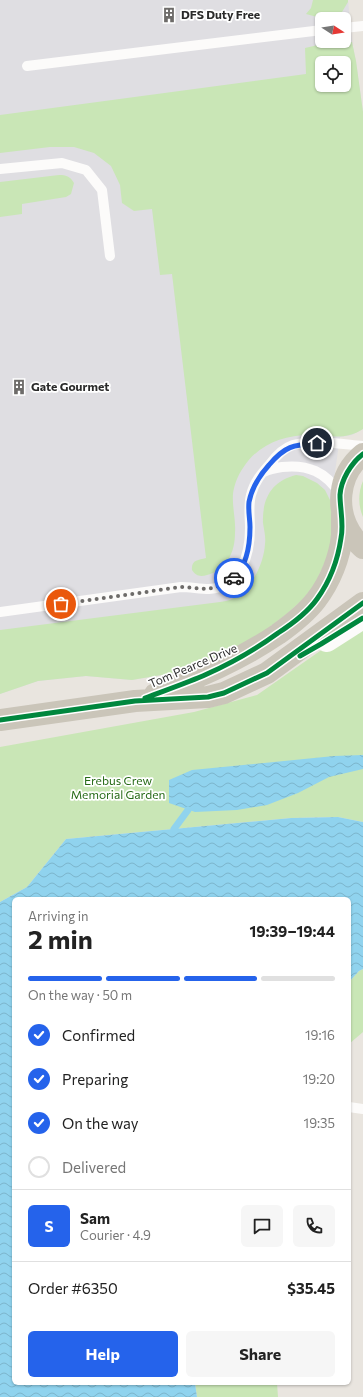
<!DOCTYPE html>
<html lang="en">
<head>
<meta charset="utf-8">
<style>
	:root { --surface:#fff; --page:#f6f6f6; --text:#222; --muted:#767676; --line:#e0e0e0; --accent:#2563eb }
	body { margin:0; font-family:Commissioner,sans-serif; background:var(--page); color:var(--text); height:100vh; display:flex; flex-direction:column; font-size:15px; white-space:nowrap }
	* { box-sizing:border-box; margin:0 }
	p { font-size:13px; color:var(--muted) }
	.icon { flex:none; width:22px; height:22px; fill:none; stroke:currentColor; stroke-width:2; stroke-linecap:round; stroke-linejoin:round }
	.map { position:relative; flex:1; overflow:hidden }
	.details { position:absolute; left:12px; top:897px; width:339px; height:488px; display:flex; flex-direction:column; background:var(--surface); border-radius:6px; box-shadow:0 1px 3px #0004 }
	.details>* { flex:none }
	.needle { width:26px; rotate:102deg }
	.buttons { position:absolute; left:315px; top:12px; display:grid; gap:8px }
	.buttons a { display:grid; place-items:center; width:36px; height:36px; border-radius:6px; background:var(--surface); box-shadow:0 1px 3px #0004; font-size:20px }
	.pin { position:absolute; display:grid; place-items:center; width:34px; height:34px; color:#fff; margin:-17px; border:2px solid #fff; border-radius:50%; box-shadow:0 1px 4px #0007 }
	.courier { position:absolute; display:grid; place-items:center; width:40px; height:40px; margin:-20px; border:3px solid #2563eb; border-radius:50%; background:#fff; color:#222; box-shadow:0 1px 5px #0007 }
	.headline em { font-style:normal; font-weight:700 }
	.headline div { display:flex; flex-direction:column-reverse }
	.headline { display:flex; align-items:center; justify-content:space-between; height:68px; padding:0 16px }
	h1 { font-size:26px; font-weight:700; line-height:30px }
	.bar { display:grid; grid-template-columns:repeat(4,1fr); gap:6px 4px; align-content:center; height:48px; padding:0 16px }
	.bar i { height:5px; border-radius:3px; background:var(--line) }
	.bar .current { background:var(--accent) }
	.bar p { grid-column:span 4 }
	.line { display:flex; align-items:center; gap:10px; padding:0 16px; border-top:1px solid var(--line) }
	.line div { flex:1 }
	.round { display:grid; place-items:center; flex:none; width:42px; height:42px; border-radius:6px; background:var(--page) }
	ol { padding:0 16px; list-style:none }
	li { display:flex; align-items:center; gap:12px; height:44px }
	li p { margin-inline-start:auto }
	li .icon { padding:4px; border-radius:50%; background:var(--accent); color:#fff; stroke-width:4 }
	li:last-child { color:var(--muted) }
	li i { width:22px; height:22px; border:2px solid var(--line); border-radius:50% }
	.primary-button { display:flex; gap:8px; margin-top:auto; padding:8px 16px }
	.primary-button a { flex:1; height:46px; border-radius:6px; background:var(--accent); color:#fff; font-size:16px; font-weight:700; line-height:46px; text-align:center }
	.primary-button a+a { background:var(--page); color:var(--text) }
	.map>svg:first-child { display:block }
</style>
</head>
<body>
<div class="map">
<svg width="363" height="1397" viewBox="0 0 363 1397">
	<defs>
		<pattern id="water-waves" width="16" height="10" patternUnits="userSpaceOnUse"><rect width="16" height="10" fill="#90d3ee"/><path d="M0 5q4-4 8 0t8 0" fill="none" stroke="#7cb5cc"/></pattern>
	</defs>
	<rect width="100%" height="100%" fill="#e9e5df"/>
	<!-- airport -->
	<path fill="#dfdee2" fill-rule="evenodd" d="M 0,0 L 348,0 L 352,42 L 356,61 L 363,112 L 363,429 L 352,435 L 340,437 L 331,500 L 173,673 L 132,680 L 86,676 L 38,681 L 0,694 ZM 322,19 L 344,19 L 344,41 L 322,41 ZM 322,63 L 344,63 L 344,85 L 322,85 Z"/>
	<!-- grass -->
	<path fill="#c9e6b6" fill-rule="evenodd" d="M 313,0 L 348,0 L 348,2 L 342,12 L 317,17 L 306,14 L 311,8 Z
		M 352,42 L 356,61 L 363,112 L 363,429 C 346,440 332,436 313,435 C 285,434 258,444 243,468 C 238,475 234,485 233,494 C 232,507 236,520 235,533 C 235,552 227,570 207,575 C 200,577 196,576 192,570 C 191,560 198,560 206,558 L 172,274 L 160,275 L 152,209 L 134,211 L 122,203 L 120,185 L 111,166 L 94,153 L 74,147 L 50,147 L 0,153 L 0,115 L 306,74 L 305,48 L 318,45 ZM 322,63 L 344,63 L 344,85 L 322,85 Z
		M 59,175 C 66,175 70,176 74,183 L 71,194 L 66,197 L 22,204 L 22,214 L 0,217 L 0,182 Z
		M 296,475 L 303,476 L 317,483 L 325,490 L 330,500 L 334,516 L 331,549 L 315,584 L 304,598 L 288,613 L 258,636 L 227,652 L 201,664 L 173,673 L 132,680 L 86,676 L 38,681 L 0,694 L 0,630 L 220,602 C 224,601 228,601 232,599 C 251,590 264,564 265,544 C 266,537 264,530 263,523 C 262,498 272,481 296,475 Z
		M 363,481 L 363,517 C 358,506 358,492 363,481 Z
		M 363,621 L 363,822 L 338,817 L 291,818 L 66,839 L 27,887 L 0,902 L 0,747 L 194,712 L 257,695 Z
		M 363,969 L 363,1032 L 349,1044 L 349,982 L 359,971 Z
		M 195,1383 L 277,1383 L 278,1397 L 197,1397 Z"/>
	<!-- water -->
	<path fill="url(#water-waves)" d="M 363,755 L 363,769 L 329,777 L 298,793 L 267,805 L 237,810 L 195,812 L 169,803 L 169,780 L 192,770 L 334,756 Z
		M 338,817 L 363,822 L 363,969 L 359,971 L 349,982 L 349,899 L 14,899 L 14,1383 L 195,1383 L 197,1397 L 0,1397 L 0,902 L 27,887 L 66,839 L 291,818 Z"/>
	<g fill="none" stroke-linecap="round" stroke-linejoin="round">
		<!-- stream -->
		<path stroke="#90d3ee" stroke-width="7" d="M 174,829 L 188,810"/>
		<!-- lane -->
		<path stroke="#fcfbfa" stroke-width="10" d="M 344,28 L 363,26
			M 27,66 L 322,30
			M 0,169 L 62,163 L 86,170 L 102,190 L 110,256
			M 264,472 C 269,469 275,468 282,467 C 308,464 326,472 340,494
			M 0,612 L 181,587 C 190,587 200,589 209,589 C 241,587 250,555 250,528 C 250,517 248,506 251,495 C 254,482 262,473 270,464 C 276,456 284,448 293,445 C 315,439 341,444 363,446
			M 349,1107 L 363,1109"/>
		<!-- secondary -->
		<path stroke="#fcfbfa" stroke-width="22" d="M 327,641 L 363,618"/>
		<!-- primary -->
		<path stroke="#cac5b9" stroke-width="22" d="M 363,454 C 337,475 334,513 355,539 C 357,542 360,546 363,548
			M 155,694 C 199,677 238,661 278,634 C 292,624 306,613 316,600 C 330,582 340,557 342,535 C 342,528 342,521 342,514
			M 0,720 L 135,701 L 208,697 L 224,693 L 267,673 L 363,603"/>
		<defs>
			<path id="cycleway" d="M 300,656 L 321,644 L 363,618
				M 145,698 C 166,690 187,683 207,674 C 232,663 256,649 278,633 C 292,624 307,613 317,599 C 330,581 338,559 341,538 C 344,524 340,509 340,495 C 341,480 351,463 363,454
				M 0,720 L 135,701 L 208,697 L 224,693 L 267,673 L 363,603"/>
		</defs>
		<!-- cycleway casing -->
		<use href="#cycleway" stroke="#fff" stroke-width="8"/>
		<!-- cycleway -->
		<use href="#cycleway" stroke="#00873e" stroke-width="5"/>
	</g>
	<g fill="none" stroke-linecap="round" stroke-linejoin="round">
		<!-- done -->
		<path stroke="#6d6b69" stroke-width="4" stroke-dasharray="0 7.2" d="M 61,604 L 181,587 L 208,589 L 224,585 L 234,578"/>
		<!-- route -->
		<path stroke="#2563eb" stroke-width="5" d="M 234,578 C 247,565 250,546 250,527 C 250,519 248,511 249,502 C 252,487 259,476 269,465 C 285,446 293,445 317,443"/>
	</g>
	<!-- icons -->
	<defs>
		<symbol id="building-bare" viewBox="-9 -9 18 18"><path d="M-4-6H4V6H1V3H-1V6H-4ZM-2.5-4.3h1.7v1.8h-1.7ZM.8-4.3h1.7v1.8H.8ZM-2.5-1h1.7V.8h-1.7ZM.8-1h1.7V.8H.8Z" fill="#6d6b69" stroke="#fff" stroke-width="2.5" paint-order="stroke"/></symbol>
	</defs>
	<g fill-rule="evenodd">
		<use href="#building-bare" x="158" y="4" width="22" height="22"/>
		<use href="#building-bare" x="8" y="376" width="22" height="22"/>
	</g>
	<g text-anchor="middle" stroke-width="3.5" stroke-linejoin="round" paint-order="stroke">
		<!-- poi labels -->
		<g font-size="12" font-weight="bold" fill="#2a2a2a" stroke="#fff" text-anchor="start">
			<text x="181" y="19">DFS Duty Free</text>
			<text x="31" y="391">Gate Gourmet</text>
		</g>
		<!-- street labels -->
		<g font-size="12" fill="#2a2a2a" stroke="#fff">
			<text transform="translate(193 666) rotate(-23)" y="4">Tom Pearce Drive</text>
		</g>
		<!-- park labels -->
		<g font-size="12" fill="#266a17" stroke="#fff">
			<text x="118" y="785">Erebus Crew<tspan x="118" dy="14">Memorial Garden</tspan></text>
		</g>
	</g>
</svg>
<div class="buttons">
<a><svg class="needle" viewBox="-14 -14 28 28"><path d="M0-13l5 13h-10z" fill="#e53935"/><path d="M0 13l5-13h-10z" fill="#767676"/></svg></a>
<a><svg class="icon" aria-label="locate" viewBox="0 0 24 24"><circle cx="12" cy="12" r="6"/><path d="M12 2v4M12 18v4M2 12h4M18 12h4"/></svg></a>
</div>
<div class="pin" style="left:61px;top:604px;background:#ea580c"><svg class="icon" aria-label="bag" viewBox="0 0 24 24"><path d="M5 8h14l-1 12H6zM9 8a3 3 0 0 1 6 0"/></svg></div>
<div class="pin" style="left:317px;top:443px;background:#1f2937"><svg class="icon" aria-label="home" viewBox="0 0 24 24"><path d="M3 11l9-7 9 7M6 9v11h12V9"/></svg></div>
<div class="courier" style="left:234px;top:578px"><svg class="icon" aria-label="car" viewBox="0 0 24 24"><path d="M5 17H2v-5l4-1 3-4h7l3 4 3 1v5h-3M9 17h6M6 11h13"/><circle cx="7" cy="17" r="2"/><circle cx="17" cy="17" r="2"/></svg></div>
<section class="details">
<div class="headline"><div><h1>2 min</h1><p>Arriving in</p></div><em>19:39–19:44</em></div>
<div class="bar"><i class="current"></i><i class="current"></i><i class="current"></i><i></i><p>On the way · 50 m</p></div>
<ol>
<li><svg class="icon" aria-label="check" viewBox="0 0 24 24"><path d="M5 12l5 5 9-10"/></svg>Confirmed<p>19:16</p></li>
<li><svg class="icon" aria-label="check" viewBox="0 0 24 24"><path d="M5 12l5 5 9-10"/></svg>Preparing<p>19:20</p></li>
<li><svg class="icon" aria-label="check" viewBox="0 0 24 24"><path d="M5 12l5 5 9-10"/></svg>On the way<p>19:35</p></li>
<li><i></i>Delivered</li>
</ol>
<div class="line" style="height:72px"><b class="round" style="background:var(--accent);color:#fff">S</b><div><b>Sam</b><p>Courier · 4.9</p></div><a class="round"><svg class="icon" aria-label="chat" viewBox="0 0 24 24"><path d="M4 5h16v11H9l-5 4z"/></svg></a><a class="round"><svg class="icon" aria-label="phone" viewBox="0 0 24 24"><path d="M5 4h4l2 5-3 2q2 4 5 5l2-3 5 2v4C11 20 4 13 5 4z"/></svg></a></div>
<div class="line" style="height:52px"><div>Order #6350</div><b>$35.45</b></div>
<div class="primary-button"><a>Help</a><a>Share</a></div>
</section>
</div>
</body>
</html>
